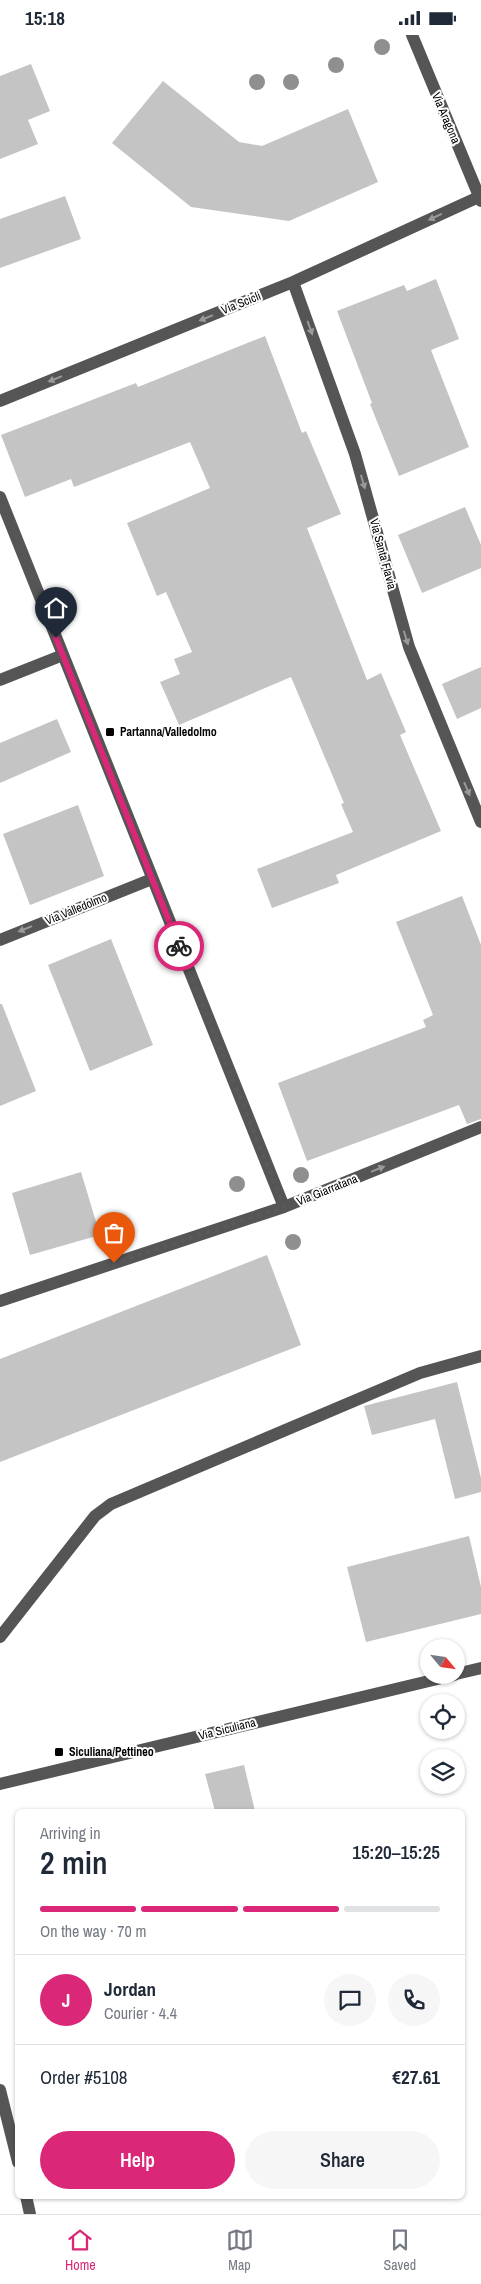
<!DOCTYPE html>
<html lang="en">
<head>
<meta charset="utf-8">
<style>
	:root { --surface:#fff; --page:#f6f6f7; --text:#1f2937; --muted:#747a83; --line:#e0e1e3; --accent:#db2777 }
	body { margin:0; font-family:"Archivo Narrow",sans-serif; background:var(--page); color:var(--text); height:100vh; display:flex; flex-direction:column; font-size:19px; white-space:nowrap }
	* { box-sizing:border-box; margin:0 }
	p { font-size:16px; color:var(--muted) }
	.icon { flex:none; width:28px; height:28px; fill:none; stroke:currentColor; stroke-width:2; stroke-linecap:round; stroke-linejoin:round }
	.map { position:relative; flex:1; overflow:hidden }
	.drawer { position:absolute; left:15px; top:1774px; width:450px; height:390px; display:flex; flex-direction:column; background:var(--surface); border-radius:8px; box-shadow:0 1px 4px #0004 }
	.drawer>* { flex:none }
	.needle { width:32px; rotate:119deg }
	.fabs { position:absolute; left:420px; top:1604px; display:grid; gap:10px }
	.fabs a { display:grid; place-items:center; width:45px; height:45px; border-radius:50%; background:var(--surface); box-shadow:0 1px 4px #0004; font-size:25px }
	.pin { position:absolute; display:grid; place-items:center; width:42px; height:42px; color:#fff; margin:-51px -21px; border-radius:50% 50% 50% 0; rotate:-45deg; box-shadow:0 0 5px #0007 }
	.pin .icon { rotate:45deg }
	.courier { position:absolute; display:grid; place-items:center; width:50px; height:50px; margin:-25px; border:4px solid #db2777; border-radius:50%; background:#fff; color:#222; box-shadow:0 1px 6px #0007 }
	.head em { font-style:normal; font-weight:600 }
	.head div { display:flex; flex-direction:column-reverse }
	.head { display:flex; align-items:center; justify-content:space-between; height:85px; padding:0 25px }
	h1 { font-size:32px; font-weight:600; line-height:38px }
	.bar { display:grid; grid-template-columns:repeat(4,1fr); gap:8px 5px; align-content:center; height:60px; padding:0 25px }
	.bar i { height:6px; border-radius:4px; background:var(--line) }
	.bar .current { background:var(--accent) }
	.bar p { grid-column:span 4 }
	.line { display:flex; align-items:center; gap:12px; padding:0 25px; border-top:1px solid var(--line) }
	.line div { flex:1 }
	.round { display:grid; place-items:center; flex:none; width:52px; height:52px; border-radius:26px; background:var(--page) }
	.primary-button { display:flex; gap:10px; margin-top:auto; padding:10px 25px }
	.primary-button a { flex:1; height:58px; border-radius:30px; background:var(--accent); color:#fff; font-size:20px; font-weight:600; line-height:58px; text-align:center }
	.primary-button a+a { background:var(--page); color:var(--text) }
	.status { display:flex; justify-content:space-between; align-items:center; height:35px; padding:0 25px; background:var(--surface); direction:ltr }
	.status svg { height:14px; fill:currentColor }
	.tabs { display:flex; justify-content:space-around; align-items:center; height:70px; border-top:1px solid var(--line); background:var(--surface); font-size:14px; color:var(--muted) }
	.tabs a { display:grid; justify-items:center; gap:2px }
	.tabs .current { color:var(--accent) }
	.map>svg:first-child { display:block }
</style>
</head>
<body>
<div class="status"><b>15:18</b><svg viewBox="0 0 49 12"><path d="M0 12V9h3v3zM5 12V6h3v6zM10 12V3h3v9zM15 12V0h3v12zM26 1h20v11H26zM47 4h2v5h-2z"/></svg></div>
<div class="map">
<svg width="481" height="2179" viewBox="0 0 481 2179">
	<rect width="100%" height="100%" fill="#fff"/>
	<!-- building -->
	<path fill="#c4c4c4" d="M 31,29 L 50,76 L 28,85 L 38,109 L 0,124 L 0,41 Z
		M 163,46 L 239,107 L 262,111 L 348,74 L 378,147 L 289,186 L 191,172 L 112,108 Z
		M 65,161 L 81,204 L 0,233 L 0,184 Z
		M 436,244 L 459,304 L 431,315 L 469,412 L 399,441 L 370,369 L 372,368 L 337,276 L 404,250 L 407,256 Z
		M 265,301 L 302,398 L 306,396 L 341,479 L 307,493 L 367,645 L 381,638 L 406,697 L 400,700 L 441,796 L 336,840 L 339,848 L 272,873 L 257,834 L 353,797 L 341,769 L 344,768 L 291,642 L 179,690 L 160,647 L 180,639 L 174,624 L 192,617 L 166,557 L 157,561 L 127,488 L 210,453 L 190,407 L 74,452 L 71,444 L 25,462 L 1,400 L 136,348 L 138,352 Z
		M 465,472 L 481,510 L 481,533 L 422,558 L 398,500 Z
		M 481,632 L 481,673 L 457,684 L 442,649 Z
		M 57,684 L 71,717 L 0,748 L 0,708 Z
		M 78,770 L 104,841 L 30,870 L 3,799 Z
		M 462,861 L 481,910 L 481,1084 L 467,1089 L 459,1070 L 307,1126 L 278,1048 L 426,992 L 423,985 L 433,980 L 396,887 Z
		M 111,904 L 153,1010 L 90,1036 L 48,930 Z
		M 0,969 L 2,969 L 36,1056 L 0,1071 Z
		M 81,1137 L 100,1200 L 30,1220 L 12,1158 Z
		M 267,1220 L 301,1310 L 0,1427 L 0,1324 Z
		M 457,1347 L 481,1443 L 481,1457 L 455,1464 L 435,1384 L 372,1400 L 364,1371 Z
		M 469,1501 L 481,1552 L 481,1579 L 366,1607 L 347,1532 Z
		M 244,1730 L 255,1776 L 215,1776 L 205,1739 Z"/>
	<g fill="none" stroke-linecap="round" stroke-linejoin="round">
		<!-- minor -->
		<path stroke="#555" stroke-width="12" d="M 412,0 L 481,166
			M 293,247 L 355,419 L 409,612 L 481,787
			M 0,366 L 293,247 L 481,161
			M 0,462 L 284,1172
			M 0,645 L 63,620
			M 0,905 L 152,844
			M 0,1266 L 284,1172 L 481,1092
			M 0,1602 L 95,1481 L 111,1469 L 420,1338 L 481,1321
			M 456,1639 L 481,1633
			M 0,1749 L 454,1640
			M 0,2055 L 18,2127
			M 26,2161 L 30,2179"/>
	</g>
	<!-- trees -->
	<g fill="#8f8f8f">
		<circle cx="382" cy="12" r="8"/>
		<circle cx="336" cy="30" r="8"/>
		<circle cx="257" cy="47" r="8"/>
		<circle cx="291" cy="47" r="8"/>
		<circle cx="301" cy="1140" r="8"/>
		<circle cx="237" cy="1149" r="8"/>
		<circle cx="293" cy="1207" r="8"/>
	</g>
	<!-- one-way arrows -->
	<defs><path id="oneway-solid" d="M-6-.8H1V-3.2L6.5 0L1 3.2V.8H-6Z" transform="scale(1.25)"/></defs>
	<g fill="#999">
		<use href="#oneway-solid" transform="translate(435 182) rotate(155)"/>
		<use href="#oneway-solid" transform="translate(206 283) rotate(158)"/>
		<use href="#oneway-solid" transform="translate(310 293) rotate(70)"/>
		<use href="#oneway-solid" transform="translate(55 344) rotate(158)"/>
		<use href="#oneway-solid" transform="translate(363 447) rotate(74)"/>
		<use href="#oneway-solid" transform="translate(406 603) rotate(73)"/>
		<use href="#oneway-solid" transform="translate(467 754) rotate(67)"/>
		<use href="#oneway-solid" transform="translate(25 894) rotate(158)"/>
		<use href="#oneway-solid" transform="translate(378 1134) rotate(-22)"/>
	</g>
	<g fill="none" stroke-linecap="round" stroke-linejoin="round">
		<!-- done -->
		<path stroke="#595959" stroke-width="5" stroke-dasharray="0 9" d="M 114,1228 L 284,1172 L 179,911"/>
		<!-- route -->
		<path stroke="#db2777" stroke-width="6" d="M 56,603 L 179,911"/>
	</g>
	<!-- markers -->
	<g fill="#000" stroke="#fff" stroke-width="2">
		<rect x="105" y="692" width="10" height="10" rx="2.5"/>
		<rect x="54" y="1712" width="10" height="10" rx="2.5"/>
	</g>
	<g text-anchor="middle" stroke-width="4" stroke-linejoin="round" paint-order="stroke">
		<!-- street labels -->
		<g font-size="12" fill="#000" stroke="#fff">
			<text transform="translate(446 83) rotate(67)" y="4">Via Aragona</text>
			<text transform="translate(241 268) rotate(-22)" y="4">Via Scicli</text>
			<text transform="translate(383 519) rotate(75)" y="4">Via Santa Flavia</text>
			<text transform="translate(76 874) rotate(-22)" y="4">Via Valledolmo</text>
			<text transform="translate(327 1155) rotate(-22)" y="4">Via Giarratana</text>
			<text transform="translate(227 1694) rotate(-14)" y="4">Via Siculiana</text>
		</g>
		<!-- poi labels -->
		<g font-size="12" font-weight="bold" fill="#000" stroke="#fff" text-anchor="start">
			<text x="120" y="701">Partanna/Valledolmo</text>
			<text x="69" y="1721">Siculiana/Pettineo</text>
		</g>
	</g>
</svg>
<div class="fabs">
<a><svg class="needle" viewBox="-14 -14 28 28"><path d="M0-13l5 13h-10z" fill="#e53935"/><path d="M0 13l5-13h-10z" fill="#747a83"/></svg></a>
<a><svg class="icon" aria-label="locate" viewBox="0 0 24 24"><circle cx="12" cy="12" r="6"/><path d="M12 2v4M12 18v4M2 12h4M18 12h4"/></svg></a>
<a><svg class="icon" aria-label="layers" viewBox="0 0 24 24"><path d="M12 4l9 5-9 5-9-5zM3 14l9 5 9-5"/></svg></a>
</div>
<div class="pin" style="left:114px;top:1228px;background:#ea580c"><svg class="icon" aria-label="bag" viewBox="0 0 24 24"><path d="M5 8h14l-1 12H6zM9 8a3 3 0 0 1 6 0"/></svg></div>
<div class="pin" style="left:56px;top:603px;background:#1f2937"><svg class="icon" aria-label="home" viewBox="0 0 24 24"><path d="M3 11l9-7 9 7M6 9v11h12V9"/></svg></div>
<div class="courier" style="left:179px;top:911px"><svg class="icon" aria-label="bike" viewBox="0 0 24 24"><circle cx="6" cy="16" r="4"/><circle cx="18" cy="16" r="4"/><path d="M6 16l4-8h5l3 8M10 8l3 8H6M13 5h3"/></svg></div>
<section class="drawer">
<div class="head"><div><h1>2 min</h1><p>Arriving in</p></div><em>15:20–15:25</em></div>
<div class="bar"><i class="current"></i><i class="current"></i><i class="current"></i><i></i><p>On the way · 70 m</p></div>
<div class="line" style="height:90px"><b class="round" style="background:var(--accent);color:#fff">J</b><div><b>Jordan</b><p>Courier · 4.4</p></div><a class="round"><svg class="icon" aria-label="chat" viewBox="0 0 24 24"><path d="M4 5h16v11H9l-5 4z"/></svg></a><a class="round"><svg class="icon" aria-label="phone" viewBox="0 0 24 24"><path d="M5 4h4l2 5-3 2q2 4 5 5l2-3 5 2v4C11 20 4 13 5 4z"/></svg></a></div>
<div class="line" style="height:65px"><div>Order #5108</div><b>€27.61</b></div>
<div class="primary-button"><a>Help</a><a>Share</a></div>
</section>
</div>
<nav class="tabs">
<a class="current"><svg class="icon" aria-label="home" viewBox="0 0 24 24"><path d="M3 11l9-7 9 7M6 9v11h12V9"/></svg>Home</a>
<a><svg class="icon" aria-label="map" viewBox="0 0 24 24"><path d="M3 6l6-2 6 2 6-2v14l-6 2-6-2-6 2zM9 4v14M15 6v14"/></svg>Map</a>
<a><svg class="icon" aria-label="saved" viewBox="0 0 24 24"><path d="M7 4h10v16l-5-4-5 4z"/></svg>Saved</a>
</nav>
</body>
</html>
